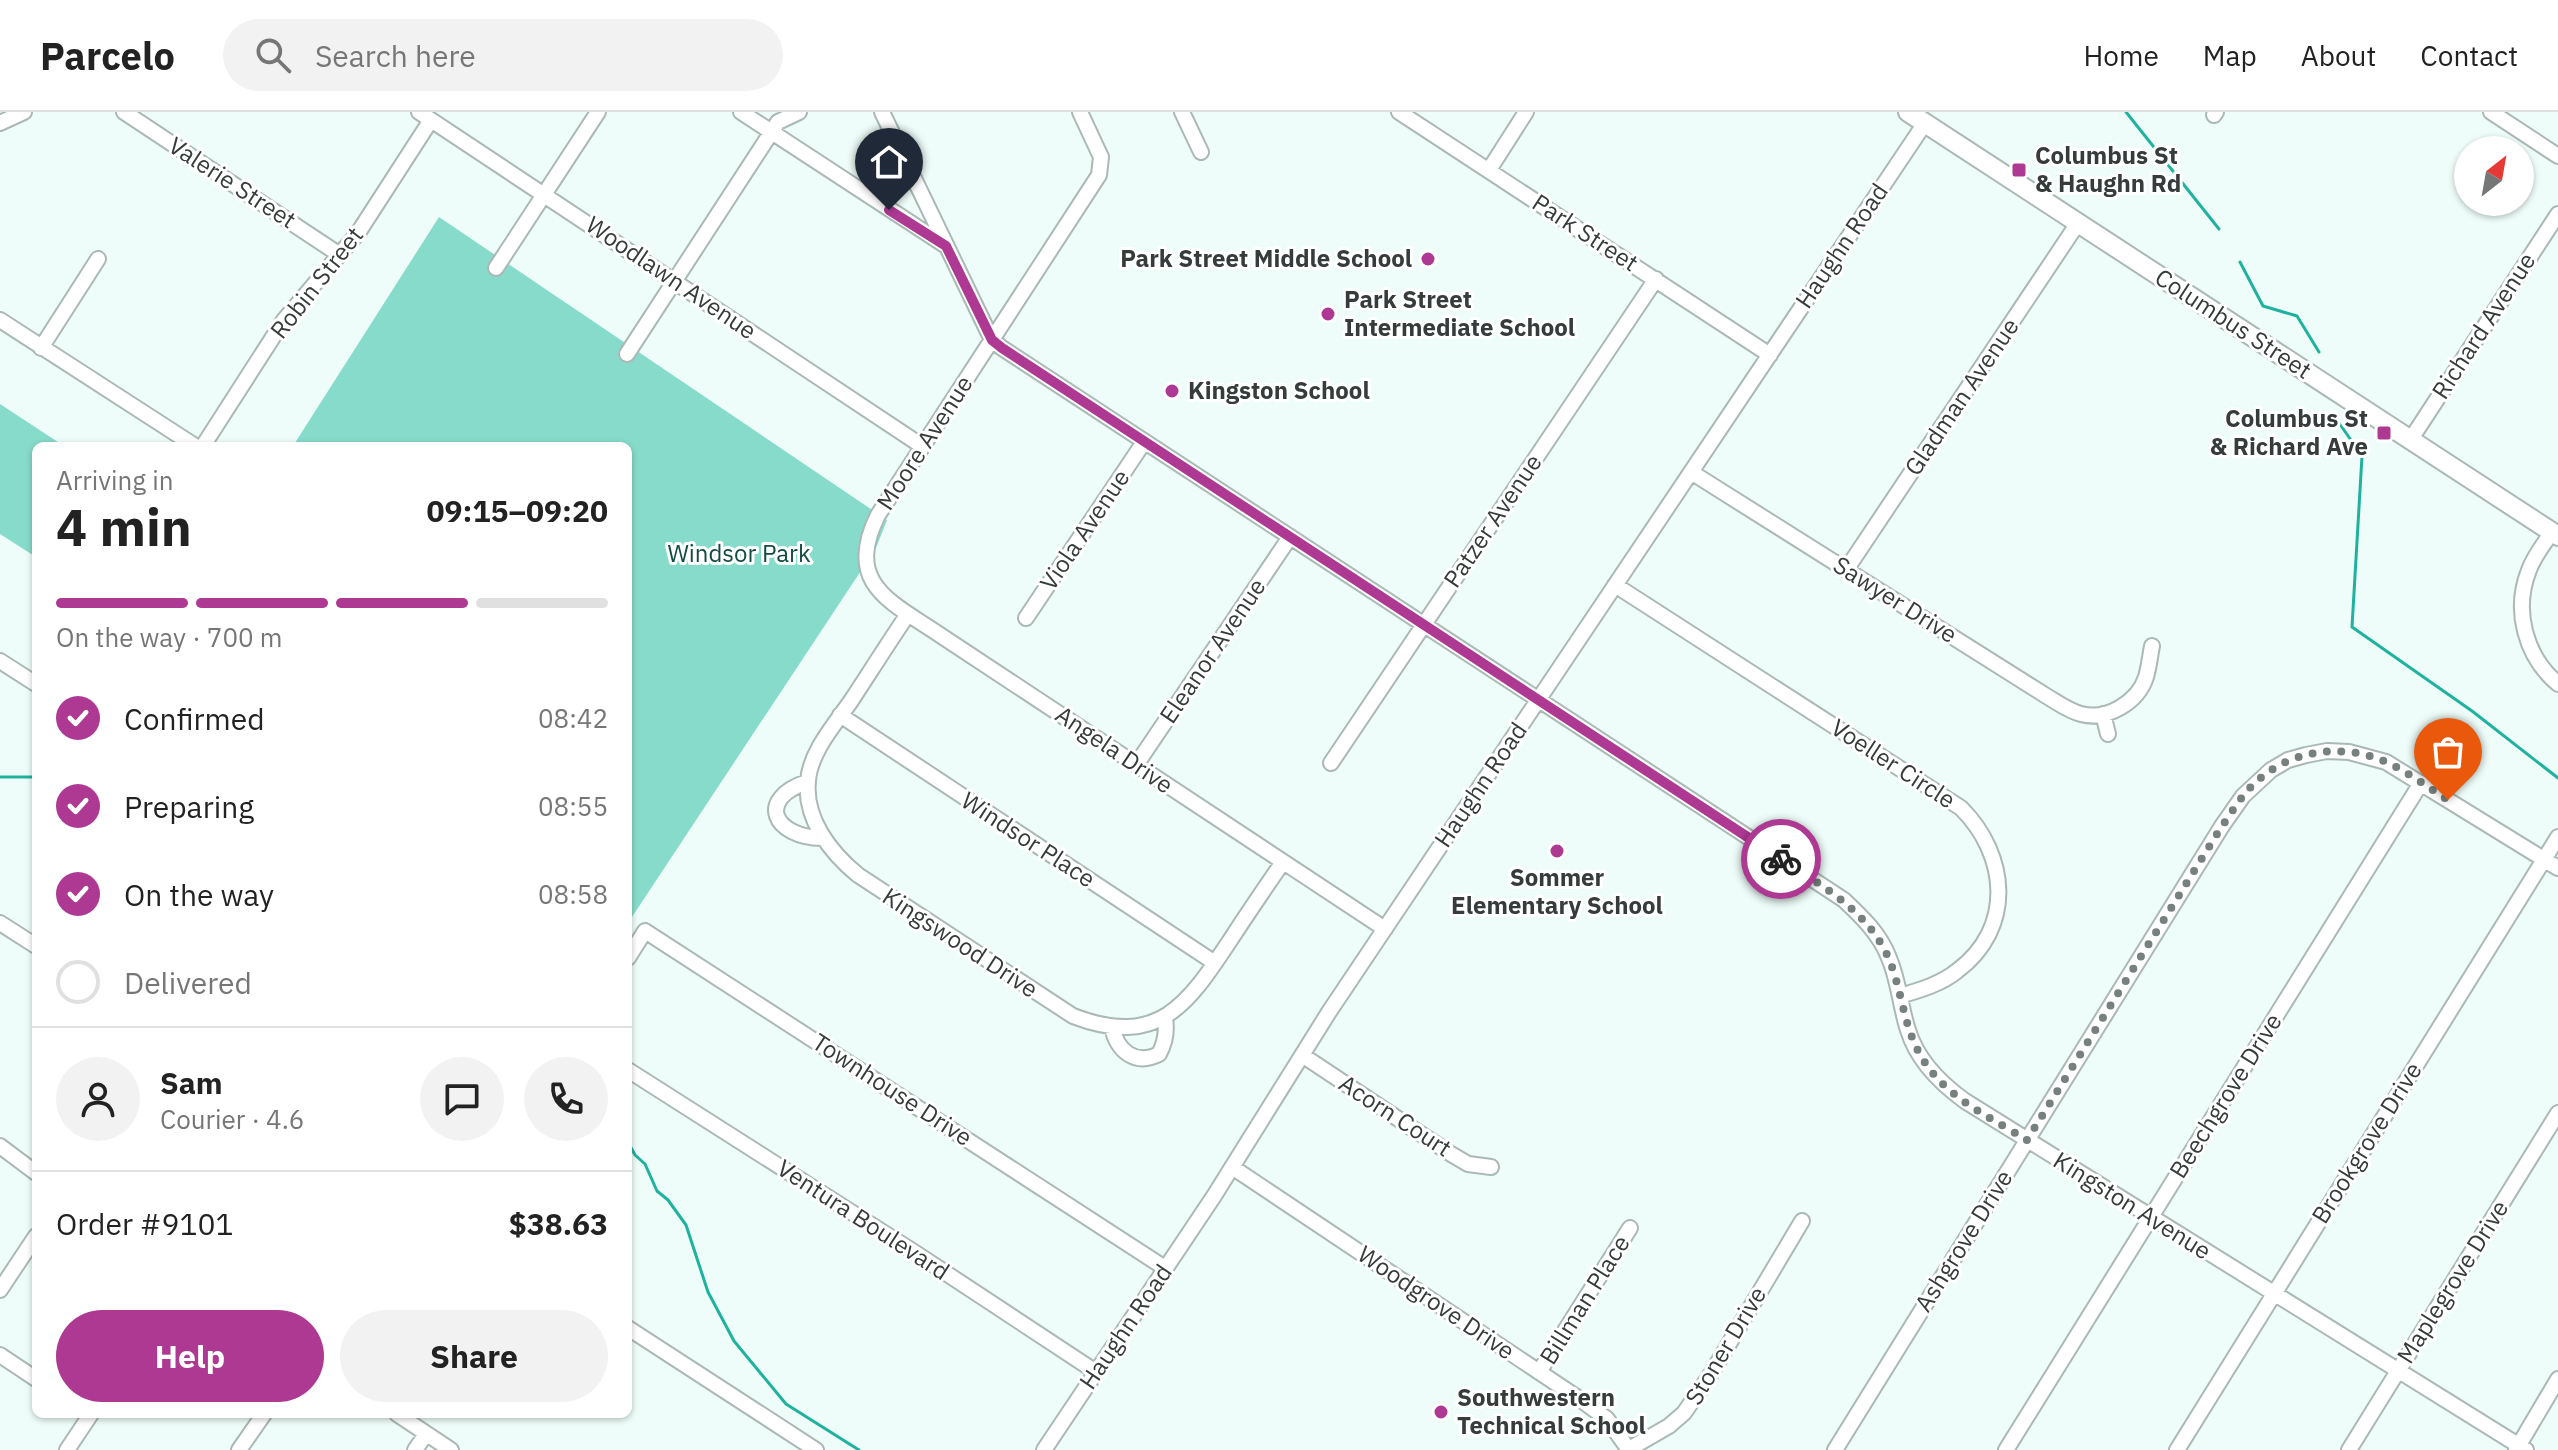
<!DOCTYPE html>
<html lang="en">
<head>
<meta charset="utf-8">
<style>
	:root { --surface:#fff; --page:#f2f2f2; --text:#222; --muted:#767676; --line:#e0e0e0; --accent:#ae3992 }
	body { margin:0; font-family:"IBM Plex Sans",sans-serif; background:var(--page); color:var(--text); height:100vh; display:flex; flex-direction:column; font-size:30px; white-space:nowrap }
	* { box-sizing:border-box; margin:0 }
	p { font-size:26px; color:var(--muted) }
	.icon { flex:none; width:44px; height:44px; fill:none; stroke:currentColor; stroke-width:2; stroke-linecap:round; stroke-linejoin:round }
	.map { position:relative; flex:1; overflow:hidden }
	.details { position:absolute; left:32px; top:330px; width:600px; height:976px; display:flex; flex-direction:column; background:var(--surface); border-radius:12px; box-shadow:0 2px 6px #0004 }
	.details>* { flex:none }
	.needle { width:52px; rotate:31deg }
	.controls { position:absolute; left:2454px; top:24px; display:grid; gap:16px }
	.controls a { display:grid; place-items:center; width:80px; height:80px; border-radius:50%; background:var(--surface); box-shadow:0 2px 6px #0004; font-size:40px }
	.pin { position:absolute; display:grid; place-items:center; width:68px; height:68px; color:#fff; margin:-82px -34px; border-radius:50% 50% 50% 0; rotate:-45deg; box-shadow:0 0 8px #0007 }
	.pin .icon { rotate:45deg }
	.courier { position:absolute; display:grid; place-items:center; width:80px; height:80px; margin:-40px; border:6px solid #ae3992; border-radius:50%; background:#fff; color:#222; box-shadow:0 2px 10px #0007 }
	.overview em { font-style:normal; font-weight:700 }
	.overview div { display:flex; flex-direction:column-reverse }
	.overview { display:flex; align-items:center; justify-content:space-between; height:136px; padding:0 24px }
	h1 { font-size:52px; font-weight:700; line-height:60px }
	.bar { display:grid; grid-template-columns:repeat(4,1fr); gap:12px 8px; align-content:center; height:96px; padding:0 24px }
	.bar i { height:10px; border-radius:6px; background:var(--line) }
	.bar .selected { background:var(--accent) }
	.bar p { grid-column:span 4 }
	.line { display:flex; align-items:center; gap:20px; padding:0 24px; border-top:2px solid var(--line) }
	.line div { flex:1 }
	.round { display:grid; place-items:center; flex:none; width:84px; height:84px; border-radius:42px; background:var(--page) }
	ol { padding:0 24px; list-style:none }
	li { display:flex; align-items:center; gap:24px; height:88px }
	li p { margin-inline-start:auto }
	li .icon { padding:8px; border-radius:50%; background:var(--accent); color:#fff; stroke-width:4 }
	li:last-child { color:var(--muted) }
	li i { width:44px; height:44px; border:4px solid var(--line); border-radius:50% }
	.button { display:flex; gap:16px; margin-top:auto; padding:16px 24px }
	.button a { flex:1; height:92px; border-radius:48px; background:var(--accent); color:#fff; font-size:32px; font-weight:700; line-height:92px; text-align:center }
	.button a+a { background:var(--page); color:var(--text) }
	header { display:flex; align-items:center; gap:48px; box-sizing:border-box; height:112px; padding:0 40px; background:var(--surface); border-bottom:2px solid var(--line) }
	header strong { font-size:38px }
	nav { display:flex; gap:44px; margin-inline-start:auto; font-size:28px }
	.search { width:560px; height:72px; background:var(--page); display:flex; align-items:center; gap:20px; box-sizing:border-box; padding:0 28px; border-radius:44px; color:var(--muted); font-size:30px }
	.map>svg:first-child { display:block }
</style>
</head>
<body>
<header>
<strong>Parcelo</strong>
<div class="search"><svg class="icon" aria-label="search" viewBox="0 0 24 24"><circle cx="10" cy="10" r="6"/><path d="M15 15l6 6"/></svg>Search here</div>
<nav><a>Home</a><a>Map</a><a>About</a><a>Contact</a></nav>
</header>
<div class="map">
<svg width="2558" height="1338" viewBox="0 0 2558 1338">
	<rect width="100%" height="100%" fill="#eefdf9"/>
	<!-- green -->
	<path fill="#87dbca" d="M 439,105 L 887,408 L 876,436 L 628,811 L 628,334 L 293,334 Z
		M 0,292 L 64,334 L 36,334 L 36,445 L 0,422 Z"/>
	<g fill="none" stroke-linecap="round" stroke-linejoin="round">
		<!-- stream -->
		<path stroke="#20b29e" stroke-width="3" d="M 2126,0 L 2219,117
			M 2240,150 L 2263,194 L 2297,204 L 2319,240
			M 2337,308 L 2362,344 L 2352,515 L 2472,599 L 2558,666
			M 0,665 L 34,665 L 36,667
			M 628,1030 L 635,1043 L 645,1052 L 657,1079 L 668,1088 L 686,1113 L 708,1180 L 734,1229 L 786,1292 L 859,1338"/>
		<defs>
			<path id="minor" d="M 124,0 L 340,143
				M 419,0 L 922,334
				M 741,0 L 946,134
				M 882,0 L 992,228 L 1002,236 L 1844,788 C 1862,805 1880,822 1889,846 C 1899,869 1900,894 1908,918 C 1917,948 1940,971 1965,989 L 2526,1338
				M 1080,0 L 1101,45 L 1099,63 L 878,403 C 843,473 892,490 943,525 L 1385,817
				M 1182,0 L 1201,40
				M 1399,0 L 1770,243
				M 2491,0 L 2558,44
				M 2214,3 L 2216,0
				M 0,11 L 24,0
				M 1489,58 L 1526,0
				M 496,156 L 598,0
				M 0,208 L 195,334
				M 41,236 L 98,147
				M 627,242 L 778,10 L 799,0
				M 2411,327 L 2558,102
				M 203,334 L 284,208 L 358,121 L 431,8
				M 1691,360 L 2048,585 C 2058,591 2069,599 2081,602 C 2107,609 2138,590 2146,565 C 2149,555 2150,544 2152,534
				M 2552,420 C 2544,432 2534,444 2529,458 C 2513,498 2525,544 2558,572
				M 1846,458 L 2078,111
				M 1615,473 L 1961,696 C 2008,743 2015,816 1957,859 C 1941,872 1920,878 1900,884
				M 908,502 C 889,530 870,560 851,589 C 835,612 810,640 808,669 C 804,707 831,741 858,763 L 1073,904 C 1159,937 1188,892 1231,827 C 1248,801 1265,776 1283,750
				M 1026,506 L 1144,330
				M 0,549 L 36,572
				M 2103,602 L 2108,622
				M 840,603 L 1215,851
				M 1331,651 L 1656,167
				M 1136,653 L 1290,425
				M 807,670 C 756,687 773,725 822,726
				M 0,811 L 36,834
				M 628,846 L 645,819 L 1165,1156
				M 1112,915 C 1117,939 1135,954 1159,942 C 1165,931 1167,918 1165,906
				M 1302,943 L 1451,1042 L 1468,1052 L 1491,1055
				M 628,958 L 917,1142 L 1096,1260
				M 0,1034 L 36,1061
				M 1232,1055 L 1584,1290 L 1607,1307 L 1629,1338
				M 0,1178 L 36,1124
				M 628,1216 L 816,1338
				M 0,1243 L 36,1267
				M 1539,1260 L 1630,1116
				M 397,1302 L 451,1338
				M 1629,1337 L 1669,1314 L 1684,1301 L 1711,1262 L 1802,1109
				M 67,1338 L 91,1302
				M 239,1338 L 264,1302
				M 415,1338 L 426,1322
				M 1044,1338 L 1214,1084 L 1329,900 L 1925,11
				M 1835,1338 L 2222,714 L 2243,684 L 2271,658 L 2288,648 L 2306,643 L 2327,639 L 2349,640 L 2386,650 L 2558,756
				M 2006,1338 L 2421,671
				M 2177,1338 L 2558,725
				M 2349,1338 L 2558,1001
				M 2516,1338 L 2558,1267"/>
			<path id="major" d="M 1908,0 L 2558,424"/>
		</defs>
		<!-- minor casing -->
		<use href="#minor" stroke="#abb9b6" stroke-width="18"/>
		<!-- major casing -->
		<use href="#major" stroke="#abb9b6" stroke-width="22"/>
		<!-- minor -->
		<use href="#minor" stroke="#fff" stroke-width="14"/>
		<!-- major -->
		<use href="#major" stroke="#fff" stroke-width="18"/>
	</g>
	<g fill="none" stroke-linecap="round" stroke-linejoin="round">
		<!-- done -->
		<path stroke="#76807e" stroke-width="8" stroke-dasharray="0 14.4" d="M 1781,747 C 1827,777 1877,804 1894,861 C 1904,893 1906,923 1926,952 C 1949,987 1993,1007 2027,1028 L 2222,714 C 2233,699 2242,682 2256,670 C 2290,638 2342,631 2384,649 C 2407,659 2427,675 2448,688"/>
		<!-- route -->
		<path stroke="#ae3992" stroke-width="10" d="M 889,98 L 946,134 L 992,228 L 1002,236 L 1781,747"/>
	</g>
	<!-- markers -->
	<g fill="#ae3992" stroke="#fff" stroke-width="3">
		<rect x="2011" y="50" width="16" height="16" rx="4"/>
		<circle cx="1428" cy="147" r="8"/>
		<circle cx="1328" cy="202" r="8"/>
		<circle cx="1172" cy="279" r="8"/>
		<rect x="2376" y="313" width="16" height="16" rx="4"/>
		<circle cx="1557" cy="739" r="8"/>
		<circle cx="1441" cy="1300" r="8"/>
	</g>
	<g text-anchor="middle" stroke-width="6" stroke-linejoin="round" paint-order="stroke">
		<!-- poi labels -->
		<g font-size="24" font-weight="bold" fill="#363c3b" stroke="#fff" text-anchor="start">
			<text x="2035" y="52">Columbus St<tspan x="2035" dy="28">&amp; Haughn Rd</tspan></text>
			<text x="1412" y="155" text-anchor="end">Park Street Middle School</text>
			<text x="1344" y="196">Park Street<tspan x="1344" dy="28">Intermediate School</tspan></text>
			<text x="1188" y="287">Kingston School</text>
			<text x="2368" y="315" text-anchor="end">Columbus St<tspan x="2368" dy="28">&amp; Richard Ave</tspan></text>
			<text x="1557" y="774" text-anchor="middle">Sommer<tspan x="1557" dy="28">Elementary School</tspan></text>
			<text x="1457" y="1294">Southwestern<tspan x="1457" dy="28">Technical School</tspan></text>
		</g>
		<!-- street labels -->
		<g font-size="24" fill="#363c3b" stroke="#fff">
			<text transform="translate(232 71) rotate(33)" y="8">Valerie Street</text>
			<text transform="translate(1585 121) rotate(33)" y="8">Park Street</text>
			<text transform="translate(1842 134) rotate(-56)" y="8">Haughn Road</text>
			<text transform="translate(671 166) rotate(34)" y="8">Woodlawn Avenue</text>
			<text transform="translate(317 171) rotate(-52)" y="8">Robin Street</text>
			<text transform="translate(2233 212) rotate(33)" y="8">Columbus Street</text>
			<text transform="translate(2484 214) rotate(-57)" y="8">Richard Avenue</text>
			<text transform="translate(1962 285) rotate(-56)" y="8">Gladman Avenue</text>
			<text transform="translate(925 331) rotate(-57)" y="8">Moore Avenue</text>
			<text transform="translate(1493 409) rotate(-56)" y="8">Patzer Avenue</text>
			<text transform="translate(1085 418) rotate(-56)" y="8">Viola Avenue</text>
			<text transform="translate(1895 488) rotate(32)" y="8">Sawyer Drive</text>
			<text transform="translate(1213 539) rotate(-56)" y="8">Eleanor Avenue</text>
			<text transform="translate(1114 638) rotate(34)" y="8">Angela Drive</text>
			<text transform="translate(1893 652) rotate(33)" y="8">Voeller Circle</text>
			<text transform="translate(1481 673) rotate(-56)" y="8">Haughn Road</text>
			<text transform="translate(1028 728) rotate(33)" y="8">Windsor Place</text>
			<text transform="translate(960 831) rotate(33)" y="8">Kingswood Drive</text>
			<text transform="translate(892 978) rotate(33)" y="8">Townhouse Drive</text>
			<text transform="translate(2226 984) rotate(-58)" y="8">Beechgrove Drive</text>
			<text transform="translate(1395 1004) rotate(33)" y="8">Acorn Court</text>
			<text transform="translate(2367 1031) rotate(-58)" y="8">Brookgrove Drive</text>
			<text transform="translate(2132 1094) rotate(32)" y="8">Kingston Avenue</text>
			<text transform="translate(863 1108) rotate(33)" y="8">Ventura Boulevard</text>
			<text transform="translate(1964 1129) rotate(-58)" y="8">Ashgrove Drive</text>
			<text transform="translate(2453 1170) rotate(-58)" y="8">Maplegrove Drive</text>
			<text transform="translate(1585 1188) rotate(-58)" y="8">Billman Place</text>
			<text transform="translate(1436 1191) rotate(34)" y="8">Woodgrove Drive</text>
			<text transform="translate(1126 1215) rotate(-56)" y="8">Haughn Road</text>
			<text transform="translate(1726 1234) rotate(-59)" y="8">Stoner Drive</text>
		</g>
		<!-- park labels -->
		<g font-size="24" fill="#124b42" stroke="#fff">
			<text x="739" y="450">Windsor Park</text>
		</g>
	</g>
</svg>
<div class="controls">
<a><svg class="needle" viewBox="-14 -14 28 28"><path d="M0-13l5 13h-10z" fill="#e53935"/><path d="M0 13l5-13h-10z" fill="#767676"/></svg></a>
</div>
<div class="pin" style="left:2448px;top:688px;background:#ea580c"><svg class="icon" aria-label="bag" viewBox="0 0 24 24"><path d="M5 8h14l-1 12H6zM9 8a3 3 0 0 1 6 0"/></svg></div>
<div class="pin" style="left:889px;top:98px;background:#1f2937"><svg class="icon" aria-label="home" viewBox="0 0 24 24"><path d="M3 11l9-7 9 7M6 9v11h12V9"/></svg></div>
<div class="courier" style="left:1781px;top:747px"><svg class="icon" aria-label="bike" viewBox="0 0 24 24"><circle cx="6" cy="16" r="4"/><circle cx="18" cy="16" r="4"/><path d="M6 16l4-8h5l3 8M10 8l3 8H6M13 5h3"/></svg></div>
<section class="details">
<div class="overview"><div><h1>4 min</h1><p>Arriving in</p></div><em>09:15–09:20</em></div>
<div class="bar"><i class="selected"></i><i class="selected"></i><i class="selected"></i><i></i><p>On the way · 700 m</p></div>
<ol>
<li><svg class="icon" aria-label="check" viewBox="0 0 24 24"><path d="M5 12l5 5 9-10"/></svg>Confirmed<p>08:42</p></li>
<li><svg class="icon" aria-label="check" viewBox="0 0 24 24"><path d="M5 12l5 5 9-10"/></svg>Preparing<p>08:55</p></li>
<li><svg class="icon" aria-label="check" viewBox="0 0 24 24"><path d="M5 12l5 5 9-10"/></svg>On the way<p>08:58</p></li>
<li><i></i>Delivered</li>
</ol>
<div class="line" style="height:144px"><a class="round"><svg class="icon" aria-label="person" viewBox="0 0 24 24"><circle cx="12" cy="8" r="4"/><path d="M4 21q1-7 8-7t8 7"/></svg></a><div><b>Sam</b><p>Courier · 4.6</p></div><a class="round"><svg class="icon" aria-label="chat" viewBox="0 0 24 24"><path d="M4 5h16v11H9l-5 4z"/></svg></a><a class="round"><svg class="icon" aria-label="phone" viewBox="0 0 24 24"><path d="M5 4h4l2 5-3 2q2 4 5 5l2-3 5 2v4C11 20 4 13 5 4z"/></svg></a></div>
<div class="line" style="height:104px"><div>Order #9101</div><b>$38.63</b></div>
<div class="button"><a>Help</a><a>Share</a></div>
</section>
</div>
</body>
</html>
